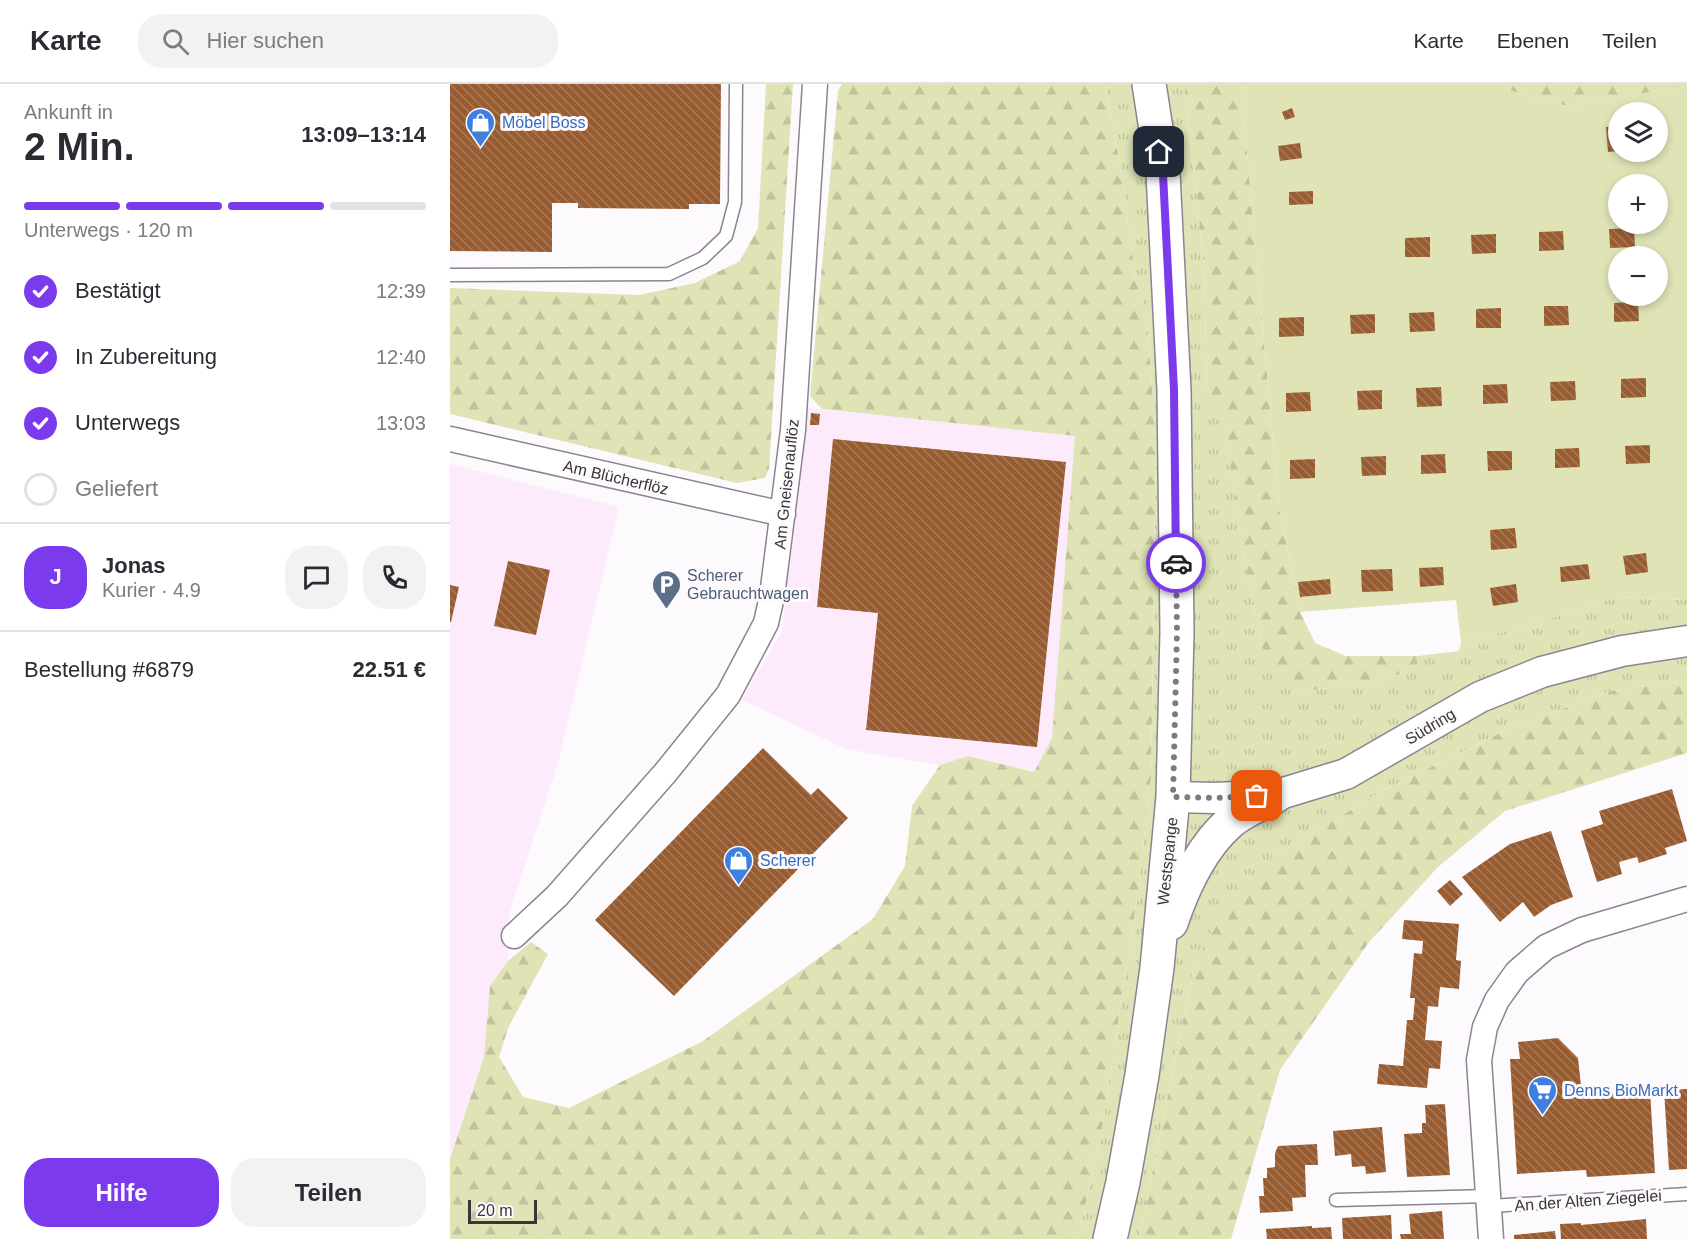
<!DOCTYPE html>
<html lang="de">
<head>
<meta charset="utf-8">
<style>
	:root { --surface:#fff; --page:#f2f2f3; --text:#2b2b33; --muted:#7c7c81; --line:#e1e1e2; --accent:#7c3aed }
	body { margin:0; font-family:Helvetica,sans-serif; background:var(--page); color:var(--text); height:100vh; display:flex; flex-direction:column; font-size:22px; white-space:nowrap }
	* { box-sizing:border-box; margin:0 }
	p { font-size:20px; color:var(--muted) }
	.icon { flex:none; width:33px; height:33px; fill:none; stroke:currentColor; stroke-width:2; stroke-linecap:round; stroke-linejoin:round }
	.map { position:relative; flex:1; overflow:hidden }
	.details { display:flex; flex-direction:column; background:var(--surface); width:450px }
	.details>* { flex:none }
	.controls { position:absolute; left:1158px; top:18px; display:grid; gap:12px }
	.controls a { display:grid; place-items:center; width:60px; height:60px; border-radius:50%; background:var(--surface); box-shadow:0 3px 9px #0003; font-size:30px }
	.scale { position:absolute; left:18px; bottom:15px; width:69px; box-sizing:border-box; padding-left:6px; border:3px solid #39353a; border-top:0; font-size:16px; line-height:21px; white-space:nowrap; color:#39353a; -webkit-text-stroke:4px #fdfafd; paint-order:stroke }
	.pin { position:absolute; display:grid; place-items:center; width:51px; height:51px; color:#fff; margin:-26px; border-radius:12px; box-shadow:0 3px 9px #0006 }
	.courier { position:absolute; display:grid; place-items:center; width:60px; height:60px; margin:-30px; border:4px solid #7c3aed; border-radius:50%; background:#fff; color:#222; box-shadow:0 2px 8px #0007 }
	.summary em { font-style:normal; font-weight:700 }
	.summary div { display:flex; flex-direction:column-reverse }
	.summary { display:flex; align-items:center; justify-content:space-between; height:102px; padding:0 24px }
	h1 { font-size:39px; font-weight:700; line-height:45px }
	.bar { display:grid; grid-template-columns:repeat(4,1fr); gap:9px 6px; align-content:center; height:72px; padding:0 24px }
	.bar i { height:8px; border-radius:4px; background:var(--line) }
	.bar .active { background:var(--accent) }
	.bar p { grid-column:span 4 }
	.line { display:flex; align-items:center; gap:15px; padding:0 24px; border-top:2px solid var(--line) }
	.line div { flex:1 }
	.round { display:grid; place-items:center; flex:none; width:63px; height:63px; border-radius:24px; background:var(--page) }
	ol { padding:0 24px; list-style:none }
	li { display:flex; align-items:center; gap:18px; height:66px }
	li p { margin-inline-start:auto }
	li .icon { padding:6px; border-radius:50%; background:var(--accent); color:#fff; stroke-width:4 }
	li:last-child { color:var(--muted) }
	li i { width:33px; height:33px; border:3px solid var(--line); border-radius:50% }
	.primary-button { display:flex; gap:12px; margin-top:auto; padding:12px 24px }
	.primary-button a { flex:1; height:69px; border-radius:24px; background:var(--accent); color:#fff; font-size:24px; font-weight:700; line-height:69px; text-align:center }
	.primary-button a+a { background:var(--page); color:var(--text) }
	header { display:flex; align-items:center; gap:36px; box-sizing:border-box; height:84px; padding:0 30px; background:var(--surface); border-bottom:2px solid var(--line) }
	header strong { font-size:28px }
	nav { display:flex; gap:33px; margin-inline-start:auto; font-size:21px }
	.search { width:420px; height:54px; background:var(--page); display:flex; align-items:center; gap:15px; box-sizing:border-box; padding:0 21px; border-radius:24px; color:var(--muted); font-size:22px }
	main { display:flex; flex:1; min-height:0 }
	.map>svg:first-child { display:block }
</style>
</head>
<body>
<header>
<strong>Karte</strong>
<div class="search"><svg class="icon" aria-label="search" viewBox="0 0 24 24"><circle cx="10" cy="10" r="6"/><path d="M15 15l6 6"/></svg>Hier suchen</div>
<nav><a>Karte</a><a>Ebenen</a><a>Teilen</a></nav>
</header>
<main>
<section class="details">
<div class="summary"><div><h1>2 Min.</h1><p>Ankunft in</p></div><em>13:09–13:14</em></div>
<div class="bar"><i class="active"></i><i class="active"></i><i class="active"></i><i></i><p>Unterwegs · 120 m</p></div>
<ol>
<li><svg class="icon" aria-label="check" viewBox="0 0 24 24"><path d="M5 12l5 5 9-10"/></svg>Bestätigt<p>12:39</p></li>
<li><svg class="icon" aria-label="check" viewBox="0 0 24 24"><path d="M5 12l5 5 9-10"/></svg>In Zubereitung<p>12:40</p></li>
<li><svg class="icon" aria-label="check" viewBox="0 0 24 24"><path d="M5 12l5 5 9-10"/></svg>Unterwegs<p>13:03</p></li>
<li><i></i>Geliefert</li>
</ol>
<div class="line" style="height:108px"><b class="round" style="background:var(--accent);color:#fff">J</b><div><b>Jonas</b><p>Kurier · 4.9</p></div><a class="round"><svg class="icon" aria-label="chat" viewBox="0 0 24 24"><path d="M4 5h16v11H9l-5 4z"/></svg></a><a class="round"><svg class="icon" aria-label="phone" viewBox="0 0 24 24"><path d="M5 4h4l2 5-3 2q2 4 5 5l2-3 5 2v4C11 20 4 13 5 4z"/></svg></a></div>
<div class="line" style="height:78px"><div>Bestellung #6879</div><b>22.51 €</b></div>
<div class="primary-button"><a>Hilfe</a><a>Teilen</a></div>
</section>
<div class="map">
<svg width="1237" height="1155" viewBox="0 0 1237 1155">
	<defs>
		<pattern id="grass-tufts" width="24" height="20" patternUnits="userSpaceOnUse" patternTransform="scale(1.5)"><rect width="24" height="20" fill="#dfe3b6"/><path d="M3 7l-1-3M5 7V3M7 7l1-3M15 17l-1-3M17 17v-4M19 17l1-3" fill="none" stroke="#c0c39d"/></pattern>
		<pattern id="forest-firs" width="22" height="20" patternUnits="userSpaceOnUse" patternTransform="scale(1.5)"><rect width="22" height="20" fill="#dfe3b6"/><path d="M5 1l3.5 6h-7zM16 11l3.5 6h-7z" fill="#c0c39d"/></pattern>
		<pattern id="building-back-hatch" width="6" height="6" patternUnits="userSpaceOnUse" patternTransform="scale(1.5)"><rect width="6" height="6" fill="#995c30"/><path d="M-1 5l2 2M0 0l6 6M5-1l2 2" fill="none" stroke="#a67b5c"/></pattern>
	</defs>
	<rect width="100%" height="100%" fill="#fdfafd"/>
	<!-- industrial -->
	<path fill="#fdebfc" d="M 357,324 L 625,352 L 602,654 L 584,688 L 518,672 L 490,681 L 396,665 L 292,616 L 332,547 Z
		M 0,380 L 169,423 L 108,679 L 60,827 L 58,877 L 40,903 L 34,973 L 0,1075 Z"/>
	<!-- grass -->
	<path fill="url(#grass-tufts)" d="M 655,0 L 734,0 L 754,182 L 757,307 L 773,330 L 795,480 L 812,563 L 845,608 C 883,603 934,601 967,582 L 968,572 L 1009,567 L 1011,558 L 1073,543 L 1166,513 L 1237,516 L 1237,597 L 1160,607 L 1057,646 L 932,707 L 821,774 L 744,882 L 689,1155 L 628,1155 L 652,1045 L 687,814 L 701,694 L 706,356 L 696,226 L 686,198 L 670,82 Z"/>
	<!-- forest -->
	<path fill="url(#forest-firs)" d="M 316,0 L 343,0 L 319,385 L 315,394 L 287,399 L 0,330 L 0,204 L 189,211 L 245,199 L 290,177 L 308,144 Z
		M 392,0 L 655,0 L 670,82 L 686,198 L 696,226 L 706,356 L 701,694 L 687,814 L 652,1045 L 628,1155 L 0,1155 L 0,1075 L 34,973 L 40,902 L 58,877 L 81,858 L 98,870 L 58,944 L 49,973 L 73,1013 L 119,1024 L 253,957 L 423,835 L 455,782 L 462,722 L 490,681 L 518,672 L 584,688 L 602,654 L 625,352 L 372,325 L 360,312 L 388,7 Z
		M 734,0 L 791,0 L 829,423 L 850,528 L 865,559 L 896,572 L 968,572 L 967,582 C 934,601 883,603 845,608 L 828,597 L 812,563 L 795,480 L 773,331 L 757,308 L 754,182 Z
		M 1059,0 L 1237,0 L 1237,2 L 1117,22 L 1061,7 Z
		M 1237,597 L 1237,669 L 1055,727 L 988,783 L 919,858 L 830,986 L 781,1155 L 689,1155 L 744,882 L 777,814 L 821,774 L 932,707 L 1057,646 L 1160,607 Z"/>
	<!-- green -->
	<path fill="#dfe3b6" fill-rule="evenodd" d="M 791,0 L 1059,0 L 1061,7 L 1117,22 L 1237,2 L 1237,516 L 1166,513 L 1073,543 L 1011,558 L 1006,516 L 850,528 L 829,423 ZM 1168,28 L 1208,28 L 1208,68 L 1168,68 ZM 1168,100 L 1208,100 L 1208,140 L 1168,140 ZM 1168,172 L 1208,172 L 1208,212 L 1168,212 Z"/>
	<!-- building -->
	<path fill="url(#building-back-hatch)" d="M 0,0 L 271,0 L 270,120 L 239,120 L 239,125 L 128,124 L 128,119 L 102,119 L 102,168 L 0,167 Z
		M 842,24 L 845,33 L 835,36 L 832,28 Z
		M 1168,42 L 1168,67 L 1158,68 L 1156,43 Z
		M 850,59 L 852,74 L 830,77 L 828,62 Z
		M 863,107 L 863,120 L 839,121 L 839,108 Z
		M 1184,144 L 1185,163 L 1160,164 L 1159,145 Z
		M 1113,147 L 1114,166 L 1089,167 L 1089,148 Z
		M 1046,150 L 1046,169 L 1022,170 L 1021,151 Z
		M 980,153 L 980,173 L 955,173 L 955,154 Z
		M 1188,218 L 1189,237 L 1164,238 L 1164,219 Z
		M 1094,222 L 1118,222 L 1119,241 L 1094,242 Z
		M 1051,224 L 1051,244 L 1026,244 L 1026,225 Z
		M 984,228 L 985,247 L 960,248 L 959,229 Z
		M 925,230 L 925,249 L 901,250 L 900,231 Z
		M 854,233 L 854,252 L 829,253 L 829,234 Z
		M 1196,294 L 1196,313 L 1171,314 L 1171,295 Z
		M 1125,297 L 1126,316 L 1101,317 L 1100,298 Z
		M 1057,300 L 1058,319 L 1033,320 L 1033,301 Z
		M 991,303 L 992,322 L 967,323 L 966,304 Z
		M 932,306 L 932,325 L 908,326 L 907,307 Z
		M 860,308 L 861,327 L 836,328 L 836,309 Z
		M 361,329 L 370,330 L 369,341 L 360,341 Z
		M 383,355 L 616,378 L 587,663 L 416,646 L 428,529 L 367,523 Z
		M 1200,361 L 1200,379 L 1176,380 L 1175,362 Z
		M 1129,364 L 1130,383 L 1105,384 L 1105,365 Z
		M 1037,367 L 1062,367 L 1062,386 L 1038,387 Z
		M 995,370 L 996,389 L 971,390 L 971,371 Z
		M 936,372 L 936,391 L 912,392 L 911,373 Z
		M 865,375 L 865,394 L 840,395 L 840,376 Z
		M 1065,444 L 1067,464 L 1041,466 L 1040,446 Z
		M 1196,469 L 1198,488 L 1176,491 L 1173,472 Z
		M 58,477 L 100,486 L 86,551 L 44,542 Z
		M 1138,480 L 1140,495 L 1111,498 L 1110,483 Z
		M 993,483 L 994,501 L 970,503 L 969,484 Z
		M 942,485 L 943,507 L 912,508 L 911,486 Z
		M 880,495 L 881,510 L 850,513 L 848,498 Z
		M 1066,500 L 1068,518 L 1043,522 L 1040,504 Z
		M 0,501 L 9,503 L 1,538 L 0,538 Z
		M 313,664 L 361,711 L 368,704 L 398,734 L 224,912 L 145,836 Z
		M 1222,705 L 1237,757 L 1215,764 L 1217,770 L 1189,779 L 1187,773 L 1169,778 L 1172,790 L 1147,798 L 1131,747 L 1153,740 L 1149,727 Z
		M 1101,747 L 1123,813 L 1101,821 L 1084,833 L 1073,818 L 1050,838 L 1012,793 L 1060,760 Z
		M 1000,796 L 1013,810 L 1000,822 L 987,807 Z
		M 954,836 L 1009,840 L 1006,876 L 1011,877 L 1009,905 L 990,903 L 988,923 L 978,922 L 975,956 L 992,957 L 990,985 L 979,984 L 977,1004 L 927,1000 L 929,980 L 953,982 L 957,936 L 963,936 L 965,914 L 960,914 L 964,869 L 972,870 L 973,857 L 952,855 Z
		M 1108,954 L 1128,974 L 1132,1011 L 1200,1006 L 1205,1089 L 1137,1093 L 1136,1086 L 1067,1090 L 1060,975 L 1070,975 L 1068,958 Z
		M 1237,1005 L 1237,1085 L 1219,1086 L 1214,1006 Z
		M 995,1020 L 1000,1091 L 957,1093 L 954,1050 L 972,1049 L 972,1039 L 976,1039 L 975,1021 Z
		M 932,1043 L 936,1088 L 916,1090 L 915,1082 L 902,1083 L 901,1070 L 885,1072 L 883,1047 Z
		M 867,1060 L 868,1081 L 855,1081 L 856,1113 L 842,1114 L 843,1127 L 810,1129 L 809,1112 L 814,1112 L 813,1094 L 817,1094 L 817,1084 L 825,1083 L 825,1069 L 828,1062 Z
		M 992,1127 L 994,1155 L 951,1155 L 950,1150 L 961,1150 L 959,1130 Z
		M 941,1131 L 942,1155 L 893,1155 L 892,1134 Z
		M 1196,1135 L 1197,1155 L 1111,1155 L 1110,1140 L 1131,1139 L 1131,1141 Z
		M 862,1142 L 862,1144 L 881,1143 L 882,1155 L 817,1155 L 816,1145 Z
		M 1105,1147 L 1106,1155 L 1064,1155 L 1064,1151 Z"/>
	<g fill="none" stroke-linecap="round" stroke-linejoin="round">
		<defs>
			<path id="service" d="M 0,191 L 219,190 L 253,174 L 276,152 L 285,118 L 286,0
				M 886,1116 L 1039,1112
				M 1040,1122 L 1237,1110"/>
			<path id="minor" d="M 0,355 L 333,430
				M 64,852 L 107,812 L 216,688 L 278,611 L 316,539 L 322,512 L 343,346 L 365,0
				M 1041,1155 L 1029,976 L 1035,943 L 1047,916 L 1067,888 L 1096,863 L 1132,846 L 1237,815"/>
			<path id="tertiary" d="M 723,713 L 765,714 L 827,711 L 896,690 L 1030,613 L 1092,588 L 1172,567 L 1237,557"/>
			<path id="secondary" d="M 721,839 C 733,803 750,765 779,739 C 792,727 812,720 827,711
				M 660,1155 L 673,1098 L 692,991 L 707,884 L 723,713 L 727,548 L 724,306 L 713,90 L 699,0"/>
		</defs>
		<!-- service casing -->
		<use href="#service" stroke="#8e8390" stroke-width="15"/>
		<!-- minor casing -->
		<use href="#minor" stroke="#8e8390" stroke-width="27"/>
		<!-- tertiary casing -->
		<use href="#tertiary" stroke="#8e8390" stroke-width="33"/>
		<!-- secondary casing -->
		<use href="#secondary" stroke="#8e8390" stroke-width="36"/>
		<!-- service -->
		<use href="#service" stroke="#fff" stroke-width="12"/>
		<!-- minor -->
		<use href="#minor" stroke="#fff" stroke-width="24"/>
		<!-- tertiary -->
		<use href="#tertiary" stroke="#fff" stroke-width="30"/>
		<!-- secondary -->
		<use href="#secondary" stroke="#fff" stroke-width="33"/>
	</g>
	<g fill="none" stroke-linecap="round" stroke-linejoin="round">
		<!-- done -->
		<path stroke="#7e7a7e" stroke-width="6" stroke-dasharray="0 10.8" d="M 726,479 L 727,548 L 723,713 L 765,714 L 807,712"/>
		<!-- route -->
		<path stroke="#7c3aed" stroke-width="8" d="M 709,68 L 713,90 L 724,306 L 726,479"/>
	</g>
	<!-- icons -->
	<defs>
		<symbol id="shop-pin" viewBox="-11 -11 22 30"><path d="M0 17L-7.5 6A9.5 9.5 0 1 1 7.5 6Z" fill="#3f7fe0" stroke="#fdfafd"/><path d="M-5-2.5h2.3a2.7 3.5 0 0 1 5.4 0H5L5.5 6h-11ZM-1.5-2.5h3a1.5 2.3 0 0 0-3 0Z" fill="#fff"/></symbol>
		<symbol id="parking-pin" viewBox="-11 -11 22 30"><path d="M0 17L-7.5 6A9.5 9.5 0 1 1 7.5 6Z" fill="#5c6f8a" stroke="#fdfafd"/><path d="M-3.5-5.5H1a3.5 3.5 0 0 1 0 7H-1V5.5H-3.5ZM-1-3.4V-.6H.8a1.4 1.4 0 0 0 0-2.8Z" fill="#fff"/></symbol>
		<symbol id="supermarket-pin" viewBox="-11 -11 22 30"><path d="M0 17L-7.5 6A9.5 9.5 0 1 1 7.5 6Z" fill="#3f7fe0" stroke="#fdfafd"/><path d="M-6-5.5h2.5l.6 2H6L4.5 2H-2.5L-4.4-4H-6ZM-1.5 3.2a1.3 1.3 0 1 0 .1 0ZM3 3.2a1.3 1.3 0 1 0 .1 0Z" fill="#fff"/></symbol>
	</defs>
	<g fill-rule="evenodd">
		<use href="#shop-pin" x="14" y="22" width="33" height="45"/>
		<use href="#parking-pin" x="200" y="484" width="33" height="45"/>
		<use href="#shop-pin" x="272" y="760" width="33" height="45"/>
		<use href="#supermarket-pin" x="1076" y="990" width="33" height="45"/>
	</g>
	<g text-anchor="middle" stroke-width="6" stroke-linejoin="round" paint-order="stroke">
		<!-- shop labels -->
		<g font-size="16" fill="#366cbe" stroke="#fdfafd" text-anchor="start">
			<text x="52" y="44">Möbel Boss</text>
			<text x="310" y="782">Scherer</text>
			<text x="1114" y="1012">Denns BioMarkt</text>
		</g>
		<!-- street labels -->
		<g font-size="16" fill="#39353a" stroke="#fdfafd">
			<text transform="translate(166 393) rotate(13)" y="6">Am Blücherflöz</text>
			<text transform="translate(336 400) rotate(-84)" y="6">Am Gneisenauflöz</text>
			<text transform="translate(980 642) rotate(-31)" y="6">Südring</text>
			<text transform="translate(717 777) rotate(-84)" y="6">Westspange</text>
			<text transform="translate(1138 1116) rotate(-4)" y="6">An der Alten Ziegelei</text>
		</g>
		<!-- service labels -->
		<g font-size="16" fill="#4e5e75" stroke="#fdfafd" text-anchor="start">
			<text x="237" y="497">Scherer<tspan x="237" dy="18">Gebrauchtwagen</tspan></text>
		</g>
	</g>
</svg>
<div class="controls">
<a><svg class="icon" aria-label="layers" viewBox="0 0 24 24"><path d="M12 4l9 5-9 5-9-5zM3 14l9 5 9-5"/></svg></a>
<a>+</a>
<a>−</a>
</div>
<div class="scale">20 m</div>
<div class="pin" style="left:807px;top:712px;background:#ea580c"><svg class="icon" aria-label="bag" viewBox="0 0 24 24"><path d="M5 8h14l-1 12H6zM9 8a3 3 0 0 1 6 0"/></svg></div>
<div class="pin" style="left:709px;top:68px;background:#1f2937"><svg class="icon" aria-label="home" viewBox="0 0 24 24"><path d="M3 11l9-7 9 7M6 9v11h12V9"/></svg></div>
<div class="courier" style="left:726px;top:479px"><svg class="icon" aria-label="car" viewBox="0 0 24 24"><path d="M5 17H2v-5l4-1 3-4h7l3 4 3 1v5h-3M9 17h6M6 11h13"/><circle cx="7" cy="17" r="2"/><circle cx="17" cy="17" r="2"/></svg></div>
</div>
</main>
</body>
</html>
